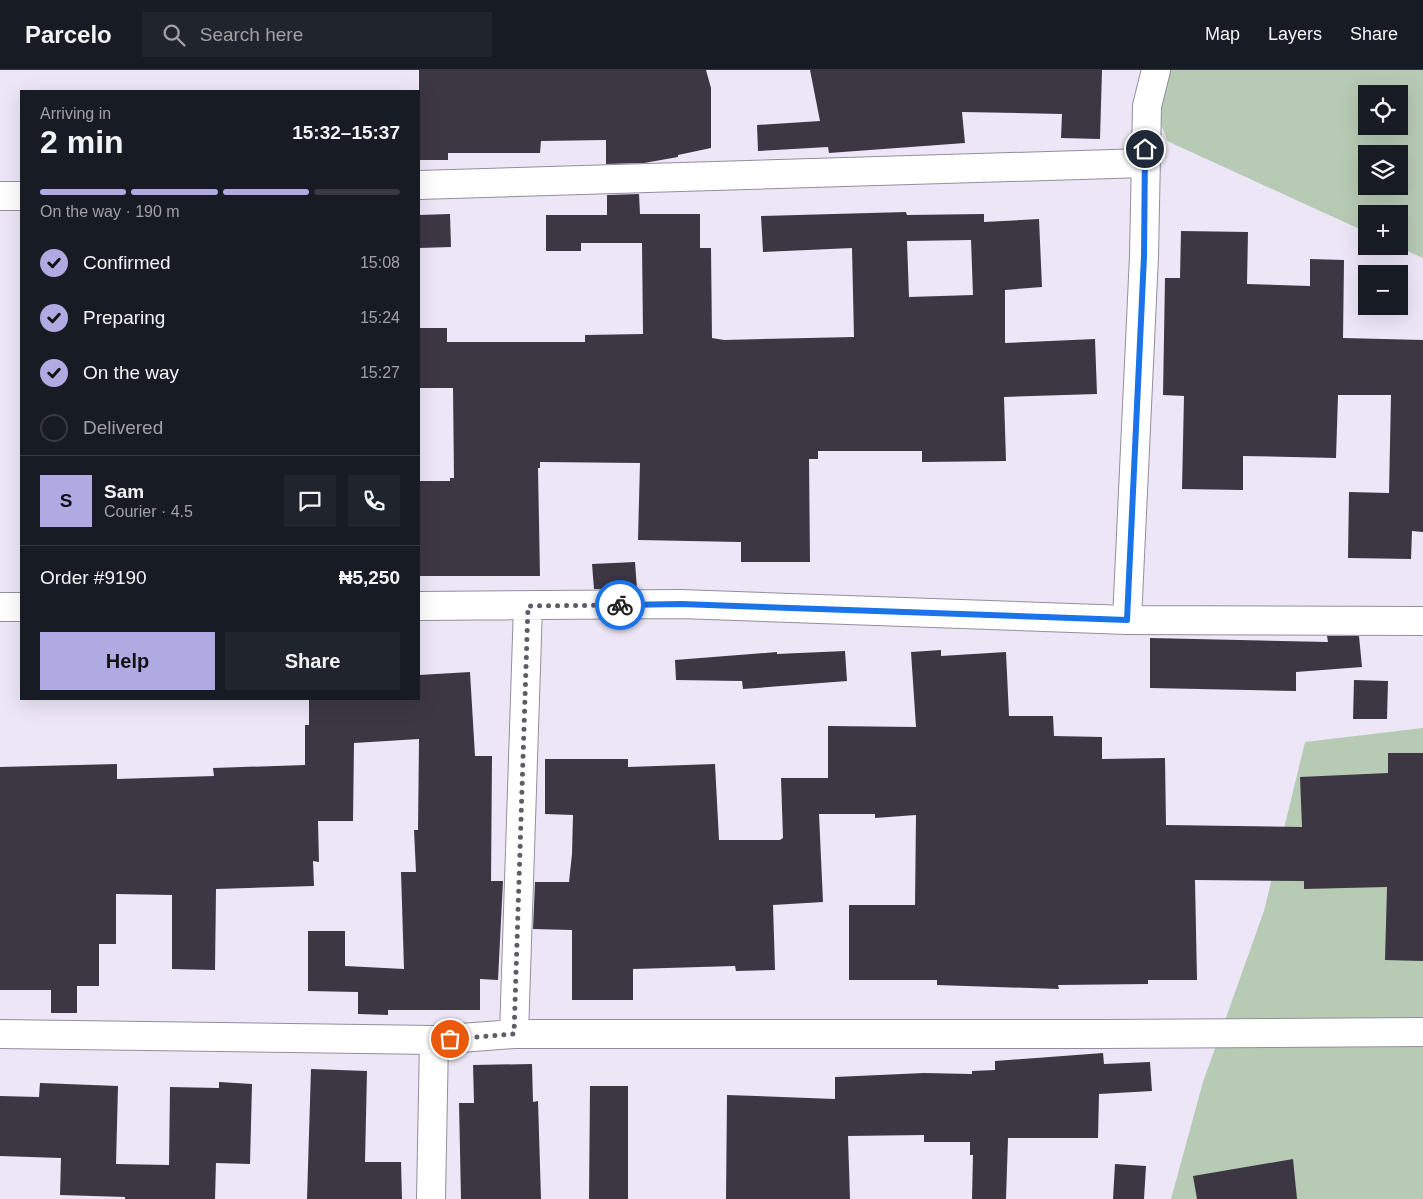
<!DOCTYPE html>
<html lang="en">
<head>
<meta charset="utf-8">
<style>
	:root { --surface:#171b24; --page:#20242c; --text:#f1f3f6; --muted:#9ea1a6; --line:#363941; --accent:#b0aae2 }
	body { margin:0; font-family:Arial,sans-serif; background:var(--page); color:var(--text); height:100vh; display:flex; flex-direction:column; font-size:19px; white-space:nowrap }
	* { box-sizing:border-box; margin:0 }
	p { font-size:16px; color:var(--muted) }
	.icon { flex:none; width:28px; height:28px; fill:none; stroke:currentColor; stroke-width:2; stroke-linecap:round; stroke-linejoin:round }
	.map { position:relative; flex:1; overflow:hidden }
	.details { position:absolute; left:20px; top:20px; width:400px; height:610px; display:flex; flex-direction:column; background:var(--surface); border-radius:0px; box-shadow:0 5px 20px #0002 }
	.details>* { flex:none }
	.tools { position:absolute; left:1358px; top:15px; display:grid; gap:10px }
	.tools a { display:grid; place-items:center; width:50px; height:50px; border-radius:0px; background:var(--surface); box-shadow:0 5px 20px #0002; font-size:25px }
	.pin { position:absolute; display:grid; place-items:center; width:42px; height:42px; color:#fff; margin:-21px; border:2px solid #fff; border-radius:50%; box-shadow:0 1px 5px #0007 }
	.courier { position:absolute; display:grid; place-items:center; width:50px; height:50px; margin:-25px; border:4px solid #1a73e8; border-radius:50%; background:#fff; color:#222; box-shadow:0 1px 6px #0007 }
	.head em { font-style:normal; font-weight:700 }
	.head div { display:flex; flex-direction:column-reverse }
	.head { display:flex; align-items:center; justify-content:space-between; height:85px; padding:0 20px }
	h1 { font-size:32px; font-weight:700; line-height:38px }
	.bar { display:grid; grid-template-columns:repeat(4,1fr); gap:8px 5px; align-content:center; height:60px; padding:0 20px }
	.bar i { height:6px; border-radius:4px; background:var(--line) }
	.bar .selected { background:var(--accent) }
	.bar p { grid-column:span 4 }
	.line { display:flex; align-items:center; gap:12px; padding:0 20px; border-top:1px solid var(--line) }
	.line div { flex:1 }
	.round { display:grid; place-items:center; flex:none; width:52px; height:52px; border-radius:0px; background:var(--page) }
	ol { padding:0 20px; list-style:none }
	li { display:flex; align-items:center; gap:15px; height:55px }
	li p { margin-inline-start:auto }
	li .icon { padding:5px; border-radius:50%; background:var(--accent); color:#111; stroke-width:4 }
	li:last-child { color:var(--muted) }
	li i { width:28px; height:28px; border:2px solid var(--line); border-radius:50% }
	.cta { display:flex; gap:10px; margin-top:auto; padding:10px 20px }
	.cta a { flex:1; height:58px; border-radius:0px; background:var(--accent); color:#111; font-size:20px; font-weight:700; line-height:58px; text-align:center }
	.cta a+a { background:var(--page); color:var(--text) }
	header { display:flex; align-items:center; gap:30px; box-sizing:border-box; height:70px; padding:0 25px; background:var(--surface); border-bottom:1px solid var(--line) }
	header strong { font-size:24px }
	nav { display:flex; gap:28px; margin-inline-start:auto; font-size:18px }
	.search { width:350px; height:45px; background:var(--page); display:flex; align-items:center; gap:12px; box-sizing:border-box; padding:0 18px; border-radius:0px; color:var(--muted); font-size:19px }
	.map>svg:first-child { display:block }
</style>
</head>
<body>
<header>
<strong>Parcelo</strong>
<div class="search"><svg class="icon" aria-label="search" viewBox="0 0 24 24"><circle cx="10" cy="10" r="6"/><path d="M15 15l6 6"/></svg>Search here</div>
<nav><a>Map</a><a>Layers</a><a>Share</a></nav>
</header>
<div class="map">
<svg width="1423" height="1129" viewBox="0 0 1423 1129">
	<rect width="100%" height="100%" fill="#ece6f7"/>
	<!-- green -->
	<path fill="#b7cab4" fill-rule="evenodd" d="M 1143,0 L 1423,0 L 1423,188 L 1396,176 L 1399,176 L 1399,144 L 1366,144 L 1366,162 L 1167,71 ZM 1366,24 L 1399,24 L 1399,56 L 1366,56 ZM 1366,84 L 1399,84 L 1399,116 L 1366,116 Z
		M 1423,658 L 1423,1129 L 1171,1129 L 1203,1012 L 1264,841 L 1305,672 Z"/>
	<!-- building -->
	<path fill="#3d3744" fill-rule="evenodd" d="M 419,0 L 706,0 L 711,18 L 711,78 L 678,85 L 678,87 L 644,93 L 606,94 L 606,70 L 541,71 L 540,83 L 448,83 L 448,90 L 419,90 Z
		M 810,0 L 1102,0 L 1100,69 L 1061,68 L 1062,44 L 962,42 L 965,73 L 829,83 L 828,77 L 758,81 L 757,55 L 820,51 Z
		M 639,124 L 640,144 L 700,144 L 700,178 L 711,178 L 712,268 L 724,270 L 854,267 L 852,178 L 763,182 L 761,146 L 906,142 L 907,145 L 984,144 L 984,152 L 1039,149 L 1042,217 L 1005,220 L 1005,273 L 1095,269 L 1097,324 L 1004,327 L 1006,391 L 922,392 L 922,381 L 818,381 L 818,389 L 809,389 L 810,492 L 741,492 L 741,472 L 638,470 L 640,393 L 540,392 L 540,398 L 538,398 L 540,506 L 419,506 L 419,411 L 450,411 L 450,408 L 454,408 L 453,318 L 419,318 L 419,258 L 447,258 L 447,272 L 585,272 L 585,265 L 643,264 L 642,173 L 581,173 L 581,181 L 546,181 L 546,145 L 607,145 L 607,125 ZM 971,170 L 973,225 L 909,227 L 907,171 Z
		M 450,144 L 451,177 L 419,178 L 419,145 Z
		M 1181,161 L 1248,162 L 1247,214 L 1310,216 L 1310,189 L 1344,190 L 1343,268 L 1423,270 L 1423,462 L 1412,461 L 1411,489 L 1348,488 L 1349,422 L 1389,423 L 1391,325 L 1338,325 L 1336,388 L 1243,386 L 1243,420 L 1182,419 L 1184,326 L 1163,325 L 1165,208 L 1180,208 Z
		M 635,492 L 637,519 L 594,519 L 592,494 Z
		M 1327,566 L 1359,566 L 1362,597 L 1296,602 L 1296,621 L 1150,618 L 1150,568 L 1328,572 Z
		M 941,580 L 941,586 L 1006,582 L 1009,646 L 1053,646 L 1054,666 L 1102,667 L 1102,689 L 1165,688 L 1166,755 L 1302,757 L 1300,707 L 1388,703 L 1388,683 L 1423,683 L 1423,891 L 1385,890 L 1387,817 L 1304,819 L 1304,811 L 1195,810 L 1197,910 L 1148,910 L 1148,914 L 1058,915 L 1059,919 L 937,915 L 937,910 L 849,910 L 849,835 L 915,835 L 916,745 L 875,748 L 875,744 L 819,744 L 823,832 L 773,835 L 775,900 L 736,901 L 735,896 L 633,899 L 633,930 L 572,930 L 572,860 L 533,859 L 535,812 L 569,812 L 572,784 L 573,745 L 545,744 L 545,689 L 628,689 L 628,697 L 715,694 L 719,770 L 780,770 L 783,768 L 781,708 L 828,708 L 828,656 L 916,657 L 911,582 Z
		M 845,581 L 847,611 L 743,619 L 742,611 L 676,610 L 675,590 L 777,582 L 777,584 Z
		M 470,602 L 475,686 L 492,686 L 491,811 L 503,811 L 498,910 L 480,909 L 480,940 L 388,940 L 388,945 L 358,944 L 358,922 L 308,921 L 308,861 L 345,861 L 345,896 L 404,899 L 401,802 L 416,802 L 414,760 L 418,760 L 419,669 L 354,673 L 353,751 L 318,751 L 319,792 L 313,791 L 314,816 L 216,819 L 215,900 L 172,899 L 172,825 L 116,824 L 116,874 L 99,874 L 99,916 L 77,916 L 77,943 L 51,943 L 51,920 L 0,920 L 0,697 L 117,694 L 117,709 L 214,706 L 213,698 L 305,695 L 305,655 L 309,655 L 309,629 L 419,629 L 419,605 Z
		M 1354,610 L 1388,611 L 1387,649 L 1353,649 Z
		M 1103,983 L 1104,994 L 1150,992 L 1152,1021 L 1099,1024 L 1098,1068 L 1008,1068 L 1006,1129 L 972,1129 L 973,1085 L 970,1085 L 970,1072 L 924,1072 L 924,1065 L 848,1066 L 850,1129 L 726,1129 L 727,1025 L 835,1029 L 835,1007 L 924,1003 L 972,1004 L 972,1001 L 995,1000 L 995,991 Z
		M 532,994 L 533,1032 L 538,1031 L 541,1129 L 461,1129 L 459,1033 L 474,1033 L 473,995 Z
		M 311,999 L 367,1001 L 365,1092 L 401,1092 L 402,1129 L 307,1129 Z
		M 219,1012 L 252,1014 L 250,1094 L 216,1093 L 215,1129 L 125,1129 L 125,1127 L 60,1125 L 61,1088 L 0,1086 L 0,1026 L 39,1027 L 40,1013 L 118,1016 L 116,1094 L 169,1095 L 170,1017 L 219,1018 Z
		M 590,1016 L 628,1016 L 628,1129 L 589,1129 Z
		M 1293,1089 L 1297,1129 L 1197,1129 L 1193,1106 Z
		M 1115,1094 L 1146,1096 L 1144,1129 L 1113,1129 Z"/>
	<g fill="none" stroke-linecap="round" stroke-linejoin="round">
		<defs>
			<path id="minor" d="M 419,115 L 1145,93
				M 0,126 L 21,126
				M 419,536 L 681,534 L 1127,550 L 1423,551
				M 0,537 L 21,537
				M 1127,550 L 1144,186 L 1147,36 L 1156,0
				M 0,964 L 434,970 L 514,964 L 1104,964 L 1423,962
				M 514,964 L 528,536
				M 431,1129 L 434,970"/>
		</defs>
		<!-- minor casing -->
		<use href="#minor" stroke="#938e9d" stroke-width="30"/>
		<!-- minor -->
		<use href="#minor" stroke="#fff" stroke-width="28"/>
	</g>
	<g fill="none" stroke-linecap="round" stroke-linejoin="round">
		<!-- done -->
		<path stroke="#5f5c65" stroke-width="5" stroke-dasharray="0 9" d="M 450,969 L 514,964 L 528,536 L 620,535"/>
		<!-- route -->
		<path stroke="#1a73e8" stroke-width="6" d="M 620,535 L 681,534 L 1127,550 L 1144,186 L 1145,79"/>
	</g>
</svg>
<div class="tools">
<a><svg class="icon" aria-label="locate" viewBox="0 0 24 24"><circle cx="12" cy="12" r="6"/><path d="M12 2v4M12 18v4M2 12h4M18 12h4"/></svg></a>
<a><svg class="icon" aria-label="layers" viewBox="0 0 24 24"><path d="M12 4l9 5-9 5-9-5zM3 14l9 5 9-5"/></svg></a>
<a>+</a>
<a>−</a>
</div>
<div class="pin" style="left:450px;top:969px;background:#ea580c"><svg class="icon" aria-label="bag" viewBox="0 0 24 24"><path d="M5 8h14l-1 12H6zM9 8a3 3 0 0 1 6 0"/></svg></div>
<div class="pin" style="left:1145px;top:79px;background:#1f2937"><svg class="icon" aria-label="home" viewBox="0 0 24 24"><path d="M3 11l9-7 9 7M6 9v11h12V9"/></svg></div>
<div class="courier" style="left:620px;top:535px"><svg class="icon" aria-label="bike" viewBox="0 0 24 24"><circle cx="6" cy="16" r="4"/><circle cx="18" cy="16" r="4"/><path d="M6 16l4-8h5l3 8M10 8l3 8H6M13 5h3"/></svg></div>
<section class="details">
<div class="head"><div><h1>2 min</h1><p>Arriving in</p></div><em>15:32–15:37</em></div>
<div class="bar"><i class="selected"></i><i class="selected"></i><i class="selected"></i><i></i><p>On the way · 190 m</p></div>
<ol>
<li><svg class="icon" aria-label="check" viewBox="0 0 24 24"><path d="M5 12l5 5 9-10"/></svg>Confirmed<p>15:08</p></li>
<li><svg class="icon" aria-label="check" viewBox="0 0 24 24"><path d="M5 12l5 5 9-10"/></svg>Preparing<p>15:24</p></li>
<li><svg class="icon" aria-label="check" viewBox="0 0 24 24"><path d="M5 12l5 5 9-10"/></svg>On the way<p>15:27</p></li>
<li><i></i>Delivered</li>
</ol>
<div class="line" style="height:90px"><b class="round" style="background:var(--accent);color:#111">S</b><div><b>Sam</b><p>Courier · 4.5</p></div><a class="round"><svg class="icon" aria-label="chat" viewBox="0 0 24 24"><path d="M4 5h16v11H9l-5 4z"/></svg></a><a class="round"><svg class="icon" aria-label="phone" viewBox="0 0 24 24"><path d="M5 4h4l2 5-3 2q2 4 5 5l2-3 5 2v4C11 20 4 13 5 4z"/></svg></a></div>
<div class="line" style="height:65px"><div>Order #9190</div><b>₦5,250</b></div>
<div class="cta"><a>Help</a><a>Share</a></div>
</section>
</div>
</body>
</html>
